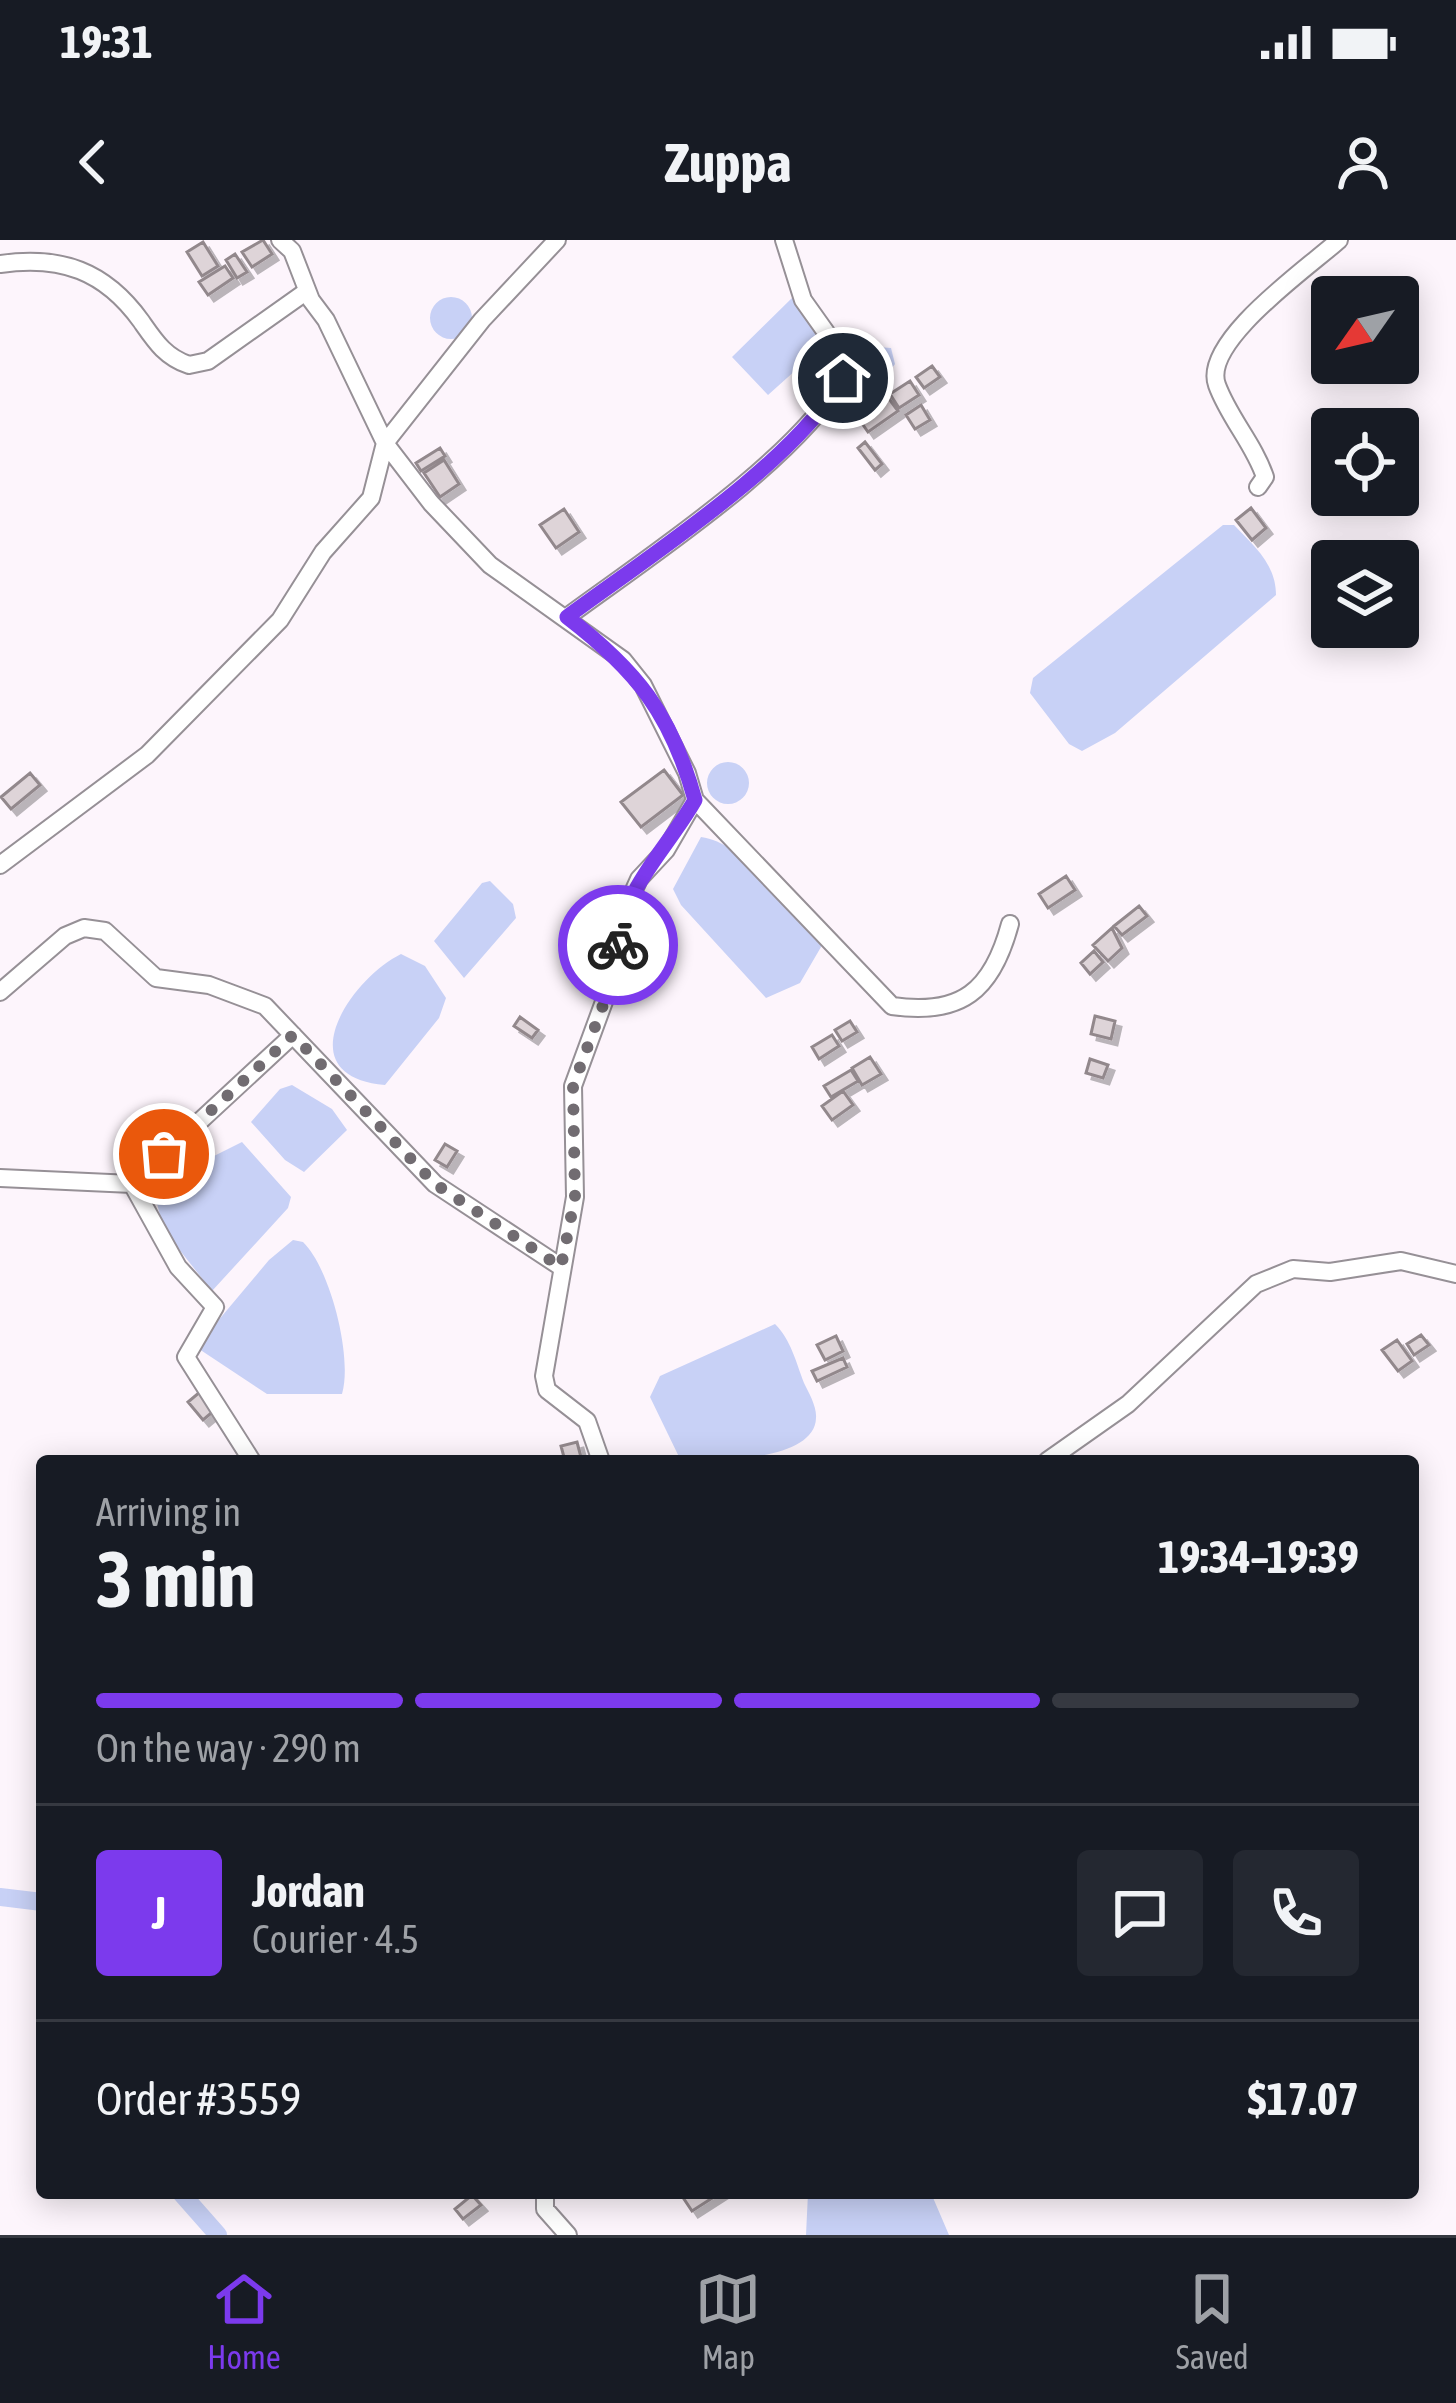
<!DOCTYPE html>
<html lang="en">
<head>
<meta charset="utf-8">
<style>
	:root { --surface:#171b24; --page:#242831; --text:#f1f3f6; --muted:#9ea1a6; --line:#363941; --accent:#7c3aed }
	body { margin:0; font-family:"Asap Condensed",sans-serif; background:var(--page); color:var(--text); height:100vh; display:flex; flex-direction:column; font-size:45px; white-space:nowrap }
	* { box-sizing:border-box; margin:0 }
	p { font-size:39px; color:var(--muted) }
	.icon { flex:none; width:66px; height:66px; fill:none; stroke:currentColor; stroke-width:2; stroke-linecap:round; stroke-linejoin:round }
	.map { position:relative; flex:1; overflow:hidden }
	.sheet { position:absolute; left:36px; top:1215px; width:1383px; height:744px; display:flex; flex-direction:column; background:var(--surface); border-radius:12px; box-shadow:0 6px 30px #0003 }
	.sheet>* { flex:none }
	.needle { width:78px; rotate:236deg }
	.tools { position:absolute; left:1311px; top:36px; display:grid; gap:24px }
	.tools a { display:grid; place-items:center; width:108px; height:108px; border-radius:12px; background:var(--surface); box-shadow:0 6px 30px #0003; font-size:60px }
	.pin { position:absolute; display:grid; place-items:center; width:102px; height:102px; color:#fff; margin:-51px; border:6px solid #fff; border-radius:50%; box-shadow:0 3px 12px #0007 }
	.courier { position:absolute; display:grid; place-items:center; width:120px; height:120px; margin:-60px; border:9px solid #7c3aed; border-radius:50%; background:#fff; color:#222; box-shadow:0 3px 15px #0007 }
	.headline em { font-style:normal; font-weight:700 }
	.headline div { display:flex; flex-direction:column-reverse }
	.headline { display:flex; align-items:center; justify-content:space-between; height:204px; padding:0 60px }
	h1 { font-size:78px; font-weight:700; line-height:90px }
	.bar { display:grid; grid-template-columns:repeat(4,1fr); gap:18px 12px; align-content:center; height:144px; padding:0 60px }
	.bar i { height:15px; border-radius:9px; background:var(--line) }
	.bar .selected { background:var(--accent) }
	.bar p { grid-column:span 4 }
	.line { display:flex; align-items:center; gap:30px; padding:0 60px; border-top:3px solid var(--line) }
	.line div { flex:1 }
	.round { display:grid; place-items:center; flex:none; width:126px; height:126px; border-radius:12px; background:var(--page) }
	.status { display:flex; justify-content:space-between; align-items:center; height:84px; padding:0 60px; background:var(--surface); direction:ltr }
	.status svg { height:33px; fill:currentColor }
	header { display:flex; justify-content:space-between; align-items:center; height:156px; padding:0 60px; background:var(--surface); font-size:54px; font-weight:700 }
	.tabs { display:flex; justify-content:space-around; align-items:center; height:168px; border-top:3px solid var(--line); background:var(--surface); font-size:33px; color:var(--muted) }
	.tabs a { display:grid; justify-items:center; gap:6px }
	.tabs .selected { color:var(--accent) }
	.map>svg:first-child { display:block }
</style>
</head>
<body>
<div class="status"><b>19:31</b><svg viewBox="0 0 49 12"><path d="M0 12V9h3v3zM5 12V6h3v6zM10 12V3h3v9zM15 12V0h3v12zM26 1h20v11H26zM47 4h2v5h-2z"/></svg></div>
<header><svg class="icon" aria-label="back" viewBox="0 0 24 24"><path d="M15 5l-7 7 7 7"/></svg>Zuppa<svg class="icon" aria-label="person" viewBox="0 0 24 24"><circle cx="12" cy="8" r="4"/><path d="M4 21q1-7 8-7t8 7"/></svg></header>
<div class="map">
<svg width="1456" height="1995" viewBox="0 0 1456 1995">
	<defs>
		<filter id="shadow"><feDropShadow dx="6" dy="6" stdDeviation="0" flood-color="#0004"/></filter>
	</defs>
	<rect width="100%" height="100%" fill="#fdf5fc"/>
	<!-- water -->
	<path fill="#c8d1f6" d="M430 78a21 21 0 1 1 42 0a21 21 0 1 1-42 0Z
		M 792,58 L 826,103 L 768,155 L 732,117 Z
		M 878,107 L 891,108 L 895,124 L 886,136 L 862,142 L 849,124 Z
		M 1223,285 L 1234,285 C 1254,306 1276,324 1276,355 L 1115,493 L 1082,511 L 1069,504 L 1030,453 L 1033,438 Z
		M707 543a21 21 0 1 1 42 0a21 21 0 1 1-42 0Z
		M 701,597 C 745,603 789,666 820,697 L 821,707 L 800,743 L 766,758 L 681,665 L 673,649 Z
		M 490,641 L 513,664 L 516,678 L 464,738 L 434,701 L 482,643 Z
		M 401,714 L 425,726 L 446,758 L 439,778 L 385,845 C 286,836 349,740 401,714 Z
		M 292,845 L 332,869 L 347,890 L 304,932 L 285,920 L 251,882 L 280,849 Z
		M 242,902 L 291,957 L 288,968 L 212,1051 L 163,989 L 157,963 L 206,920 Z
		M 293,1000 L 303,1002 C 330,1028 353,1117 342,1154 L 267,1154 L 196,1107 L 269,1020 Z
		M 775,1084 C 791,1100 796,1122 804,1143 C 809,1153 817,1167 816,1178 C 815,1222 711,1221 681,1221 L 650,1157 L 660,1136 Z
		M 808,1953 L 931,1953 L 949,1995 L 806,1995 Z"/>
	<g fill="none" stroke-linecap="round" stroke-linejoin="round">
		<!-- canal -->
		<path stroke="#c8d1f6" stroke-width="18" d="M 0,1657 L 42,1662
			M 181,1953 L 218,1995"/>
	</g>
	<!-- building -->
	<path fill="#ded4d8" stroke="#92888c" stroke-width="3" filter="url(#shadow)" d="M 263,0 L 272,14 L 252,27 L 242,12 Z
		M 203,2 L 218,26 L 202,36 L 187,12 Z
		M 235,14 L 247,32 L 237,38 L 226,20 Z
		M 225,26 L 233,38 L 208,55 L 199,42 Z
		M 932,126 L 940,137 L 924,148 L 916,137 Z
		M 910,141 L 919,155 L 899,168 L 890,154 Z
		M 884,152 L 898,171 L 868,192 L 854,172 Z
		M 921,165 L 930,180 L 915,189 L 906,175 Z
		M 865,202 L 882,224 L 875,230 L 858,208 Z
		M 440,208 L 445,216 L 421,231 L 416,223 Z
		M 444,220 L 459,244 L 440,257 L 424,233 Z
		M 1251,268 L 1266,288 L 1252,300 L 1236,280 Z
		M 564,269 L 579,292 L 556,308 L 540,285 Z
		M 664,530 L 683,555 L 641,587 L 621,562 Z
		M 30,533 L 40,545 L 11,569 L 1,557 Z
		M 1066,636 L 1075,650 L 1048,668 L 1039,654 Z
		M 1139,666 L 1147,676 L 1122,695 L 1114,686 Z
		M 1112,688 L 1122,708 L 1108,721 L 1093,705 Z
		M 1094,711 L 1103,722 L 1090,734 L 1081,723 Z
		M 1095,776 L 1115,781 L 1111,799 L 1091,794 Z
		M 520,777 L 538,790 L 532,798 L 514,786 Z
		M 850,781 L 857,792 L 842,801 L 835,790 Z
		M 832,795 L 839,806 L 819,819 L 812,807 Z
		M 870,817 L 881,834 L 862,845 L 852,828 Z
		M 1090,819 L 1108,825 L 1103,838 L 1086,833 Z
		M 851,830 L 858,841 L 831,857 L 824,846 Z
		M 843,851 L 853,865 L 832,880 L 822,866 Z
		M 445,904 L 457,911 L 447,927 L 435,920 Z
		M 1421,1095 L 1429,1105 L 1414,1115 L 1407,1104 Z
		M 836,1096 L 843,1111 L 825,1120 L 817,1105 Z
		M 1397,1100 L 1412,1121 L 1398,1131 L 1382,1110 Z
		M 843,1118 L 847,1127 L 817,1141 L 812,1131 Z
		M 201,1151 L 216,1169 L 203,1180 L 188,1162 Z
		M 577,1202 L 582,1221 L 565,1221 L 561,1206 Z
		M 680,1953 L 720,1953 L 692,1971 Z
		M 472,1955 L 481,1965 L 463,1979 L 455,1969 Z"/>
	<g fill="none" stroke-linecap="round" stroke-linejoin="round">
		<defs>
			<path id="minor" d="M 280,0 L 292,11 L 311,60 L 326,80 L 385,203 L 431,263 L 490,325 L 623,420 L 643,445 L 687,533 L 695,560 L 666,610 L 639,639 L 620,681 L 616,729 L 573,846 L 575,957 L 544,1136 L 547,1150 L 587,1181 L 601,1221
				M 0,24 C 61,15 105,31 141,81 C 155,101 165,117 189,125 L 208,121 L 307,51
				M 1258,247 L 1265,237 C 1254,204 1229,178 1217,145 C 1201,102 1309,27 1339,0
				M 567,377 C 647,318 794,222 843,138 L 840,112 L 803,60 L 784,0
				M 695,560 L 892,766 C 961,776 992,751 1010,684
				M 0,625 L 147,515 L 280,380 L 323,312 L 371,258 L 385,203 L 482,80 L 557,0
				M 0,752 L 65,696 L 84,688 L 105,691 L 156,738 L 209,745 L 265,766 L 435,944 L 561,1027
				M 0,938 L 132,944
				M 252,1221 L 186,1117 L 215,1067 L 178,1027 L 132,944 L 293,795
				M 1047,1221 L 1128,1164 L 1256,1044 L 1293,1029 L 1330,1032 L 1401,1021 L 1456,1034
				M 545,1953 L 545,1969 L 568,1995"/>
		</defs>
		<!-- minor casing -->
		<use href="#minor" stroke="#969096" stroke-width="20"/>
		<!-- minor -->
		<use href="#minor" stroke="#fff" stroke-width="16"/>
	</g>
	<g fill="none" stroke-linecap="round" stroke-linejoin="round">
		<!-- done -->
		<path stroke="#716c71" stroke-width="12" stroke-dasharray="0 21.6" d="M 164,914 L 293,795 L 435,944 L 561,1027 L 575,957 L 573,846 L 616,730 L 618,705"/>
		<!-- route -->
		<path stroke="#7c3aed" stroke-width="15" d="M 618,705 C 623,648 667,609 695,560 C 671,473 636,430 567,377 C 648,317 794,223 843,138"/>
	</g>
</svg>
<div class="tools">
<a><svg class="needle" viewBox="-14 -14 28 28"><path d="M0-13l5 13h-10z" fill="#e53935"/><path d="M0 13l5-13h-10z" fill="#9ea1a6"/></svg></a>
<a><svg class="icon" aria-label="locate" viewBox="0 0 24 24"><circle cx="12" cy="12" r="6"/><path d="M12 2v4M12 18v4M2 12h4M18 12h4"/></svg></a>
<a><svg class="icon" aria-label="layers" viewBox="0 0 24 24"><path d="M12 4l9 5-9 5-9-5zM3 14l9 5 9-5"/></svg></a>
</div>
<div class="pin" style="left:164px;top:914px;background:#ea580c"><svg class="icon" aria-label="bag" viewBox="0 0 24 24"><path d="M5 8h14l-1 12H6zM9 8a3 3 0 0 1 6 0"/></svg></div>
<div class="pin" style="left:843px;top:138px;background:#1f2937"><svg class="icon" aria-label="home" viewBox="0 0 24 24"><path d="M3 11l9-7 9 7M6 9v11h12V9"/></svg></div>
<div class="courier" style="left:618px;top:705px"><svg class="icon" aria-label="bike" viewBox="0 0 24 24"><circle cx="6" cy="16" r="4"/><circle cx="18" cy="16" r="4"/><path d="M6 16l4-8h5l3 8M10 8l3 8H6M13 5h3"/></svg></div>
<section class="sheet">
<div class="headline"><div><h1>3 min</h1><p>Arriving in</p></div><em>19:34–19:39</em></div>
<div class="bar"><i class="selected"></i><i class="selected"></i><i class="selected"></i><i></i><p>On the way · 290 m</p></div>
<div class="line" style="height:216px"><b class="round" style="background:var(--accent);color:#fff">J</b><div><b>Jordan</b><p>Courier · 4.5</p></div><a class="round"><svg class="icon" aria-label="chat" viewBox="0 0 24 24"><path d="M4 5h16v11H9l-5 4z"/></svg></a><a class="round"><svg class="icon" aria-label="phone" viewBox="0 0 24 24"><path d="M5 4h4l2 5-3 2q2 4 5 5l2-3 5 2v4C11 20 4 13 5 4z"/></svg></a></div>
<div class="line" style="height:156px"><div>Order #3559</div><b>$17.07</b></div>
</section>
</div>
<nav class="tabs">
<a class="selected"><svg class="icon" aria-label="home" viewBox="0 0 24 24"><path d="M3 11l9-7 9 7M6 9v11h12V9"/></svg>Home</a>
<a><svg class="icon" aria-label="map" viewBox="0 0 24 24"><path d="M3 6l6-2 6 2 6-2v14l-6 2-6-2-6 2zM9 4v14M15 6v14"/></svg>Map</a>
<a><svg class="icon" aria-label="saved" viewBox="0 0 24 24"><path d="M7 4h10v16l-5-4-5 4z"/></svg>Saved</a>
</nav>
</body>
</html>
